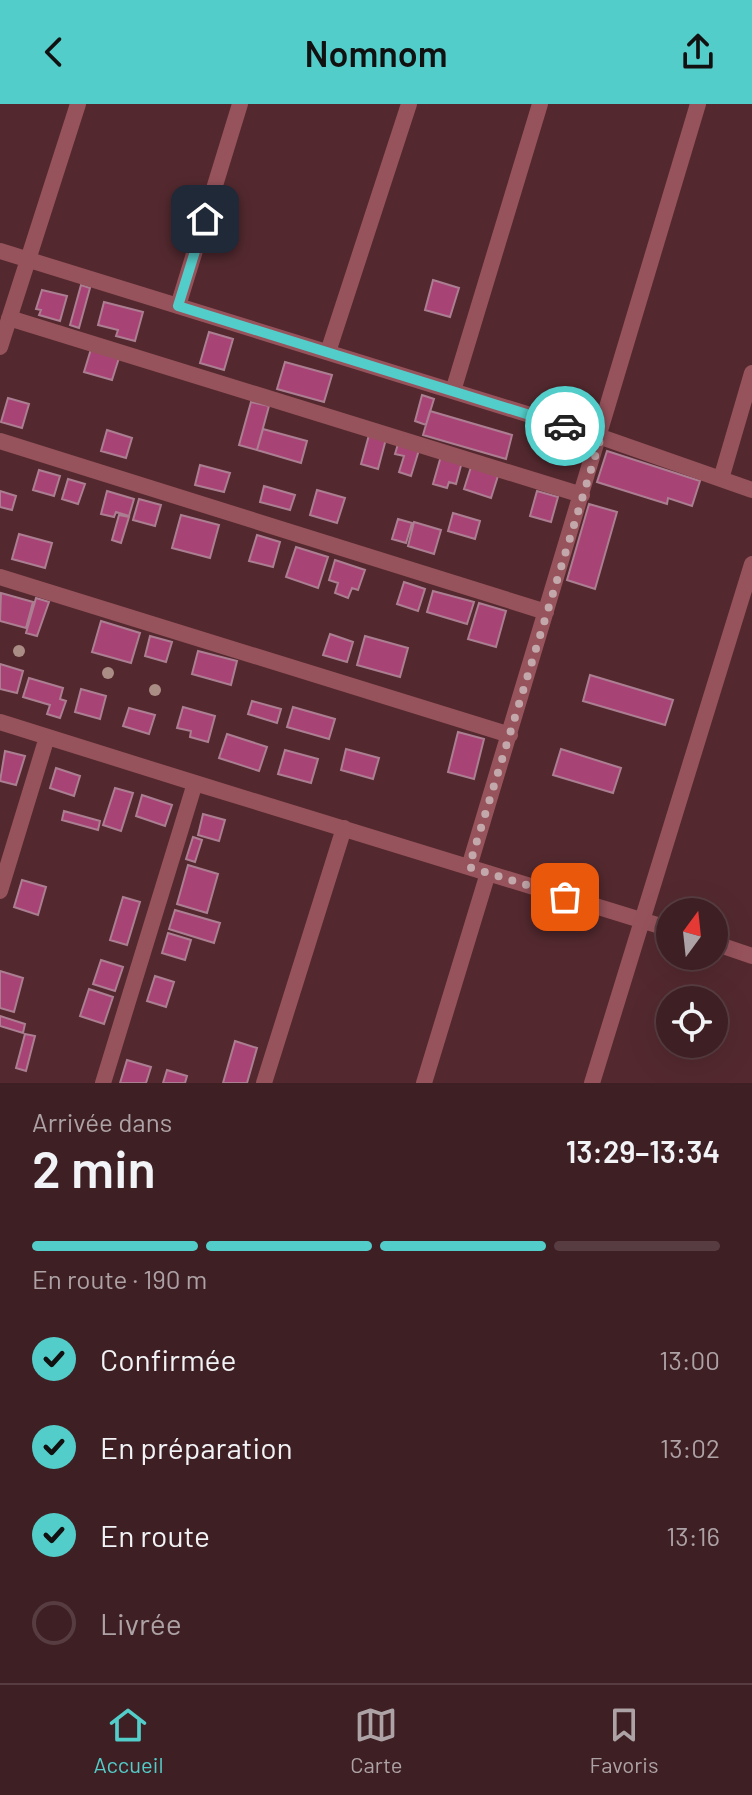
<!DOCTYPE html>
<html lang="fr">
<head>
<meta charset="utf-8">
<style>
	:root { --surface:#3e1f23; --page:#492c30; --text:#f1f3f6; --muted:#ada2a6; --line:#573d41; --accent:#53cdc9 }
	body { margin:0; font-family:Barlow,sans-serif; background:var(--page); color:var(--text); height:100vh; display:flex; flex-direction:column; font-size:30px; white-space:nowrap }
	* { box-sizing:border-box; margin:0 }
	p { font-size:26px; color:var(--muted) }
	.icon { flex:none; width:44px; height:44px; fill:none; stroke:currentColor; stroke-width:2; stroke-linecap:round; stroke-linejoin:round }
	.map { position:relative; height:979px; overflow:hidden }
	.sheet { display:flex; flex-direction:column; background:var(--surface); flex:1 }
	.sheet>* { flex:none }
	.needle { width:52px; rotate:15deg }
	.buttons { position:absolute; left:656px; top:794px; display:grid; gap:16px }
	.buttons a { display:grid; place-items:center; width:72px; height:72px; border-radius:50%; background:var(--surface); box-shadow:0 8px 32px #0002,0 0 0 2px var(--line); font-size:40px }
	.pin { position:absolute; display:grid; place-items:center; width:68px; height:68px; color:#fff; margin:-34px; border-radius:16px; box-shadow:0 4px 12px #0006 }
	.courier { position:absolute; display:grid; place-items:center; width:80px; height:80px; margin:-40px; border:6px solid #53cdc9; border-radius:50%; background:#fff; color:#222; box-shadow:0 2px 10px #0007 }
	.head em { font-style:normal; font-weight:600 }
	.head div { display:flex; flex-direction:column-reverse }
	.head { display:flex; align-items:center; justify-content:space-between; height:136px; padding:0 32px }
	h1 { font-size:52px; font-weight:600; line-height:60px }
	.bar { display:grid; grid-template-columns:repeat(4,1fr); gap:12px 8px; align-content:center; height:96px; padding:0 32px }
	.bar i { height:10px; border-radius:6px; background:var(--line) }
	.bar .on { background:var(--accent) }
	.bar p { grid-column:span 4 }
	ol { padding:0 32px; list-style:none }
	li { display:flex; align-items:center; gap:24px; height:88px }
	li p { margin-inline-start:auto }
	li .icon { padding:8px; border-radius:50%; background:var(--accent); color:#111; stroke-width:4 }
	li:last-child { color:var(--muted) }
	li i { width:44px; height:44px; border:4px solid var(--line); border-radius:50% }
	header { display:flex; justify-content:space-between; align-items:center; height:104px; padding:0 32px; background:var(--accent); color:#111; font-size:36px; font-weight:600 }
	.dock { display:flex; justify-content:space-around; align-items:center; height:112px; border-top:2px solid var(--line); background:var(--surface); font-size:22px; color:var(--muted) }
	.dock a { display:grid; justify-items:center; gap:4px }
	.dock .on { color:var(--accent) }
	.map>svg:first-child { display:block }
</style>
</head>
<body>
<header><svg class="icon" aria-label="back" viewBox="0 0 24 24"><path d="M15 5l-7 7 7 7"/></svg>Nomnom<svg class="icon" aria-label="share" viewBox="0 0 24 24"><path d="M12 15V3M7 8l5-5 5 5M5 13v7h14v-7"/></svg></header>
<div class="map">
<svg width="752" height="979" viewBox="0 0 752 979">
	<rect width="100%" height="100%" fill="#53292f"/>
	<!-- building -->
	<path fill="#a84375" stroke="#ac7e91" stroke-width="2" d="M 433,176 L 459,184 L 450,213 L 425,206 Z
		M 81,181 L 90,184 L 79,224 L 70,221 Z
		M 42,186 L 67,192 L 60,217 L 39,211 L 41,206 L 36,205 Z
		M 104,198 L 143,208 L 135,237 L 116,232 L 118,226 L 98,221 Z
		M 209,228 L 233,235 L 224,266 L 200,259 Z
		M 91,245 L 119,254 L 112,276 L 84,268 Z
		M 285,258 L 332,271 L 324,298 L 277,285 Z
		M 422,291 L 434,295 L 426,321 L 415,317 Z
		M 8,294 L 29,300 L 22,324 L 1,318 Z
		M 251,298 L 269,302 L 257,346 L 239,341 Z
		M 430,307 L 512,331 L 506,355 L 423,331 Z
		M 263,325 L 307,337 L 301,359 L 257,346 Z
		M 107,326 L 132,334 L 126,354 L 101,347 Z
		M 369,331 L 386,335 L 378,365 L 361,360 Z
		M 398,340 L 419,346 L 411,372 L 399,368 L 404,352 L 395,350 Z
		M 607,347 L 700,377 L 692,402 L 668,394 L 667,400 L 597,378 Z
		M 441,352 L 462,358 L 456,380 L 449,378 L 447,384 L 433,380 Z
		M 200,361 L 230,369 L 224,388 L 195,381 Z
		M 471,363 L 498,372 L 491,394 L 464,385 Z
		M 39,366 L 60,372 L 54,392 L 33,386 Z
		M 68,375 L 85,380 L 78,400 L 62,395 Z
		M 264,382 L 295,391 L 290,406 L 260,398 Z
		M 317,386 L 345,394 L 337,419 L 310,411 Z
		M 0,387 L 16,392 L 12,406 L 0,403 Z
		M 107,387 L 134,395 L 129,412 L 116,408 L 114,413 L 101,410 Z
		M 537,387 L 558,393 L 551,418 L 530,412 Z
		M 139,395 L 161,401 L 155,422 L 133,416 Z
		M 589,400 L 617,408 L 595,485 L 567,476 Z
		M 453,409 L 480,417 L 475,435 L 448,427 Z
		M 119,411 L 129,413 L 121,439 L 112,436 Z
		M 181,411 L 219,421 L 210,454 L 172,444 Z
		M 398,415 L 412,419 L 406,439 L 392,435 Z
		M 414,418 L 441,426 L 434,450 L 408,442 Z
		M 19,430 L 52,439 L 45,464 L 12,455 Z
		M 257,431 L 280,438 L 273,463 L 249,457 Z
		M 296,443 L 328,453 L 318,484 L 286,473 Z
		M 335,456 L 365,466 L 358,486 L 352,484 L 348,494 L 335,489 L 338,479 L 329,476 Z
		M 404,478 L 425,485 L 418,507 L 397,500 Z
		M 433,487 L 474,498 L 467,520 L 427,508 Z
		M 1,489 L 33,498 L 26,524 L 0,517 Z
		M 36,494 L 49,498 L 37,532 L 26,529 Z
		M 479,499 L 506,507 L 496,543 L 468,535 Z
		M 101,517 L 140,529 L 131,559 L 92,548 Z
		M 330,530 L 353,538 L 347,558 L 323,551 Z
		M 150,532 L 172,538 L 166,558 L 145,552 Z
		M 365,532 L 408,544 L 400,573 L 357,561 Z
		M 198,547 L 237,557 L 231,581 L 192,570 Z
		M 0,560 L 23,567 L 17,589 L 0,585 Z
		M 590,571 L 673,596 L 665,621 L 583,597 Z
		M 29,574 L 63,584 L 60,595 L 66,597 L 60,614 L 47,610 L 50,601 L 23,593 Z
		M 81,585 L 106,592 L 100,615 L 75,608 Z
		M 252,597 L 281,605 L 277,619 L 248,610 Z
		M 183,603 L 215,612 L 208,638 L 190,633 L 191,627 L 177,624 Z
		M 293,603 L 335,615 L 329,635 L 287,623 Z
		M 129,604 L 155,611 L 149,630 L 123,622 Z
		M 458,628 L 484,635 L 474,675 L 448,668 Z
		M 227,630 L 267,643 L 259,667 L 219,654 Z
		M 346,645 L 379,654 L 373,675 L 341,666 Z
		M 561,645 L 621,664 L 613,689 L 553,671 Z
		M 285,646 L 318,655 L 311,679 L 278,670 Z
		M 5,647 L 25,652 L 16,681 L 0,677 Z
		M 56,664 L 80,672 L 74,692 L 50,684 Z
		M 115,684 L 133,689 L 121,727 L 103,721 Z
		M 142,691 L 172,701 L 165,722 L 136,712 Z
		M 64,707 L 100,717 L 98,726 L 62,716 Z
		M 203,710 L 225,716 L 219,737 L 198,731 Z
		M 193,733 L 202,736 L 195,758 L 186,755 Z
		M 188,761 L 218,770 L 207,809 L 177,800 Z
		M 22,776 L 46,783 L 38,811 L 14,803 Z
		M 123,793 L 140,798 L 127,841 L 110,836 Z
		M 175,806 L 220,819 L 214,839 L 169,825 Z
		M 168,829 L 191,836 L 185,856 L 162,849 Z
		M 101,856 L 123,863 L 115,887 L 93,880 Z
		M 0,867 L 23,874 L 14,908 L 0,904 Z
		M 155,872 L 174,878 L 166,903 L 147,897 Z
		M 89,885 L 113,893 L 104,920 L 80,912 Z
		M 0,912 L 25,920 L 23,929 L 0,922 Z
		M 25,930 L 35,932 L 26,967 L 16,964 Z
		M 235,937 L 257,944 L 247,979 L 223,979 Z
		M 127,956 L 151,963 L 146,979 L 120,979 Z
		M 167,966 L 187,972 L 185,979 L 163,979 Z"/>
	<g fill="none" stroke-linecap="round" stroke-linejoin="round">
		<!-- minor -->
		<path stroke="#97535c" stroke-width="16" d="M 0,147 L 601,333 L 752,386
			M 178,202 L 240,0
			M 9,214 L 582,391
			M 0,243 L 78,0
			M 328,248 L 409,0
			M 453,287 L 540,0
			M 0,337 L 546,508
			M 721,375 L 752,269
			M 0,473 L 510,631
			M 0,618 L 195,679
			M 469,763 L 698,0
			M 0,787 L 47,633
			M 714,839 L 752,852
			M 103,979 L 195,679 L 670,825
			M 264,979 L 344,724
			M 424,979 L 488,769
			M 592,979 L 752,460"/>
	</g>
	<!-- trees -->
	<g fill="#aa8d84">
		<circle cx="19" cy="547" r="6"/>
		<circle cx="108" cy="569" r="6"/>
		<circle cx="155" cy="586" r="6"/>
	</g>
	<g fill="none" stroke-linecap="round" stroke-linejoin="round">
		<!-- done -->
		<path stroke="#c2a8aa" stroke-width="8" stroke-dasharray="0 14.4" d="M 565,322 L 601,333 L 469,763 L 565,793"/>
		<!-- route -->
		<path stroke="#53cdc9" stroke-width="10" d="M 205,115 L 178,202 L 565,322"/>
	</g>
</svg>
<div class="buttons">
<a><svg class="needle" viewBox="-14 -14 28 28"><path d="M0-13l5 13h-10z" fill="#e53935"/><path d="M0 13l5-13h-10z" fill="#ada2a6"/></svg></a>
<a><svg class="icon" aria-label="locate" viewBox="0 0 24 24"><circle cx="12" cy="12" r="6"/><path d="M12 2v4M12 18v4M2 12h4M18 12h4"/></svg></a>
</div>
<div class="pin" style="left:565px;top:793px;background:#ea580c"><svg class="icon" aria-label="bag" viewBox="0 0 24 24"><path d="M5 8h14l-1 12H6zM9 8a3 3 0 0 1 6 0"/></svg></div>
<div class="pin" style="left:205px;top:115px;background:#1f2937"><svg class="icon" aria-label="home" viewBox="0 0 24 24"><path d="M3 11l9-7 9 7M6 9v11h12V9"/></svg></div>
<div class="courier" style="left:565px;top:322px"><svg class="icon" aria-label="car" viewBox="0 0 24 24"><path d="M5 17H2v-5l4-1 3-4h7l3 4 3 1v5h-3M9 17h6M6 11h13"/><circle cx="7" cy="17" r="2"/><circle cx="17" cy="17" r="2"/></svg></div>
</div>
<section class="sheet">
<div class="head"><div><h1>2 min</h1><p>Arrivée dans</p></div><em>13:29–13:34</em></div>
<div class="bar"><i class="on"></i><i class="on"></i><i class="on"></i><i></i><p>En route · 190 m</p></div>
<ol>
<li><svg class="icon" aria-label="check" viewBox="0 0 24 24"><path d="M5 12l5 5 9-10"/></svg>Confirmée<p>13:00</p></li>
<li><svg class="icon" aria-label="check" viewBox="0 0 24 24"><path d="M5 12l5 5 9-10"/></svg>En préparation<p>13:02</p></li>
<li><svg class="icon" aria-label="check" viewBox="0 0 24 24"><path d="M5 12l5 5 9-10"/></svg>En route<p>13:16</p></li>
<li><i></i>Livrée</li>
</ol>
</section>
<nav class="dock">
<a class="on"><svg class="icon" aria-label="home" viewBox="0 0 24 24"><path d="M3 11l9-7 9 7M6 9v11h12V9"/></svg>Accueil</a>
<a><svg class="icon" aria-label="map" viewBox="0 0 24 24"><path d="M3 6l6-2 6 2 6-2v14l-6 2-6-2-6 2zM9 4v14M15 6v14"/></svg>Carte</a>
<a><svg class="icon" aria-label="saved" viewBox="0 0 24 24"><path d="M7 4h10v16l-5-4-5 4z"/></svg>Favoris</a>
</nav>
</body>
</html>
